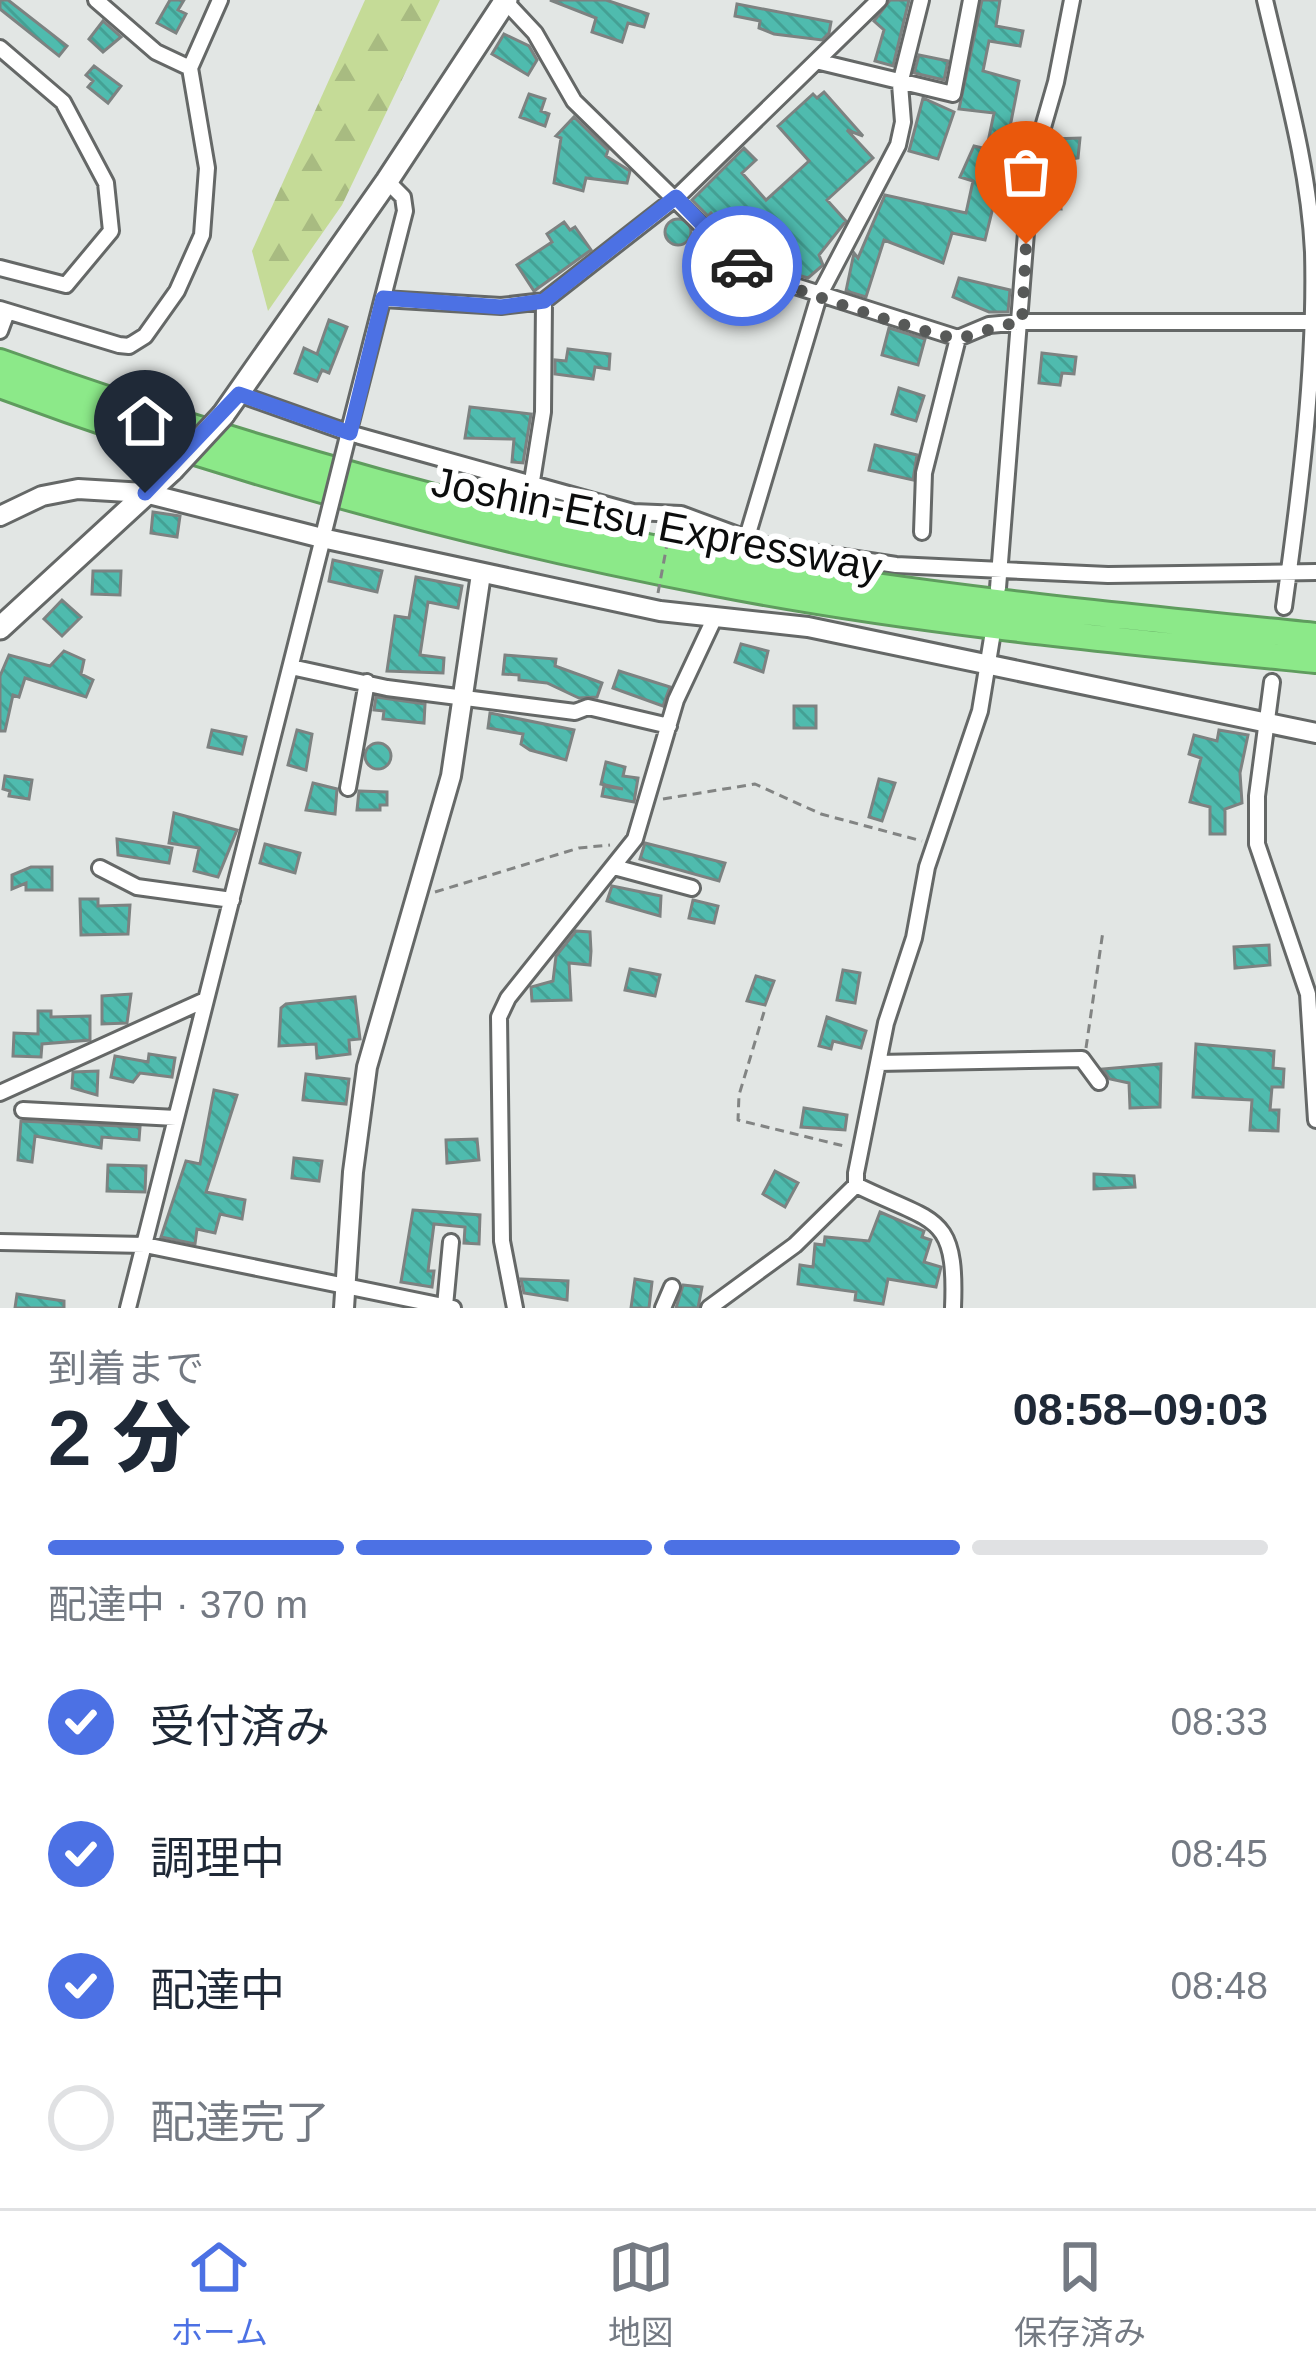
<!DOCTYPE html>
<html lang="ja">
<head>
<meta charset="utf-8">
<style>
	:root { --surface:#fff; --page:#f6f6f7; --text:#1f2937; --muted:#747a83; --line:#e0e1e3; --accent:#4c71e4 }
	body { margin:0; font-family:Arial,"Noto Sans JP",sans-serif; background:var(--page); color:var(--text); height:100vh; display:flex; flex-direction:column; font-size:45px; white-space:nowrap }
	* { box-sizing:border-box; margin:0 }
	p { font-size:39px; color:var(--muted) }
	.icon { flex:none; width:66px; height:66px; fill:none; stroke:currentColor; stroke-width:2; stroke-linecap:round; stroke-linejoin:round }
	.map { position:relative; height:1308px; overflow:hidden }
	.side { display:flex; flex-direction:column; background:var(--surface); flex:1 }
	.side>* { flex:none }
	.pin { position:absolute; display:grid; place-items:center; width:102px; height:102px; color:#fff; margin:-123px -51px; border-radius:50% 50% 50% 0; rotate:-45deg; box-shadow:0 0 12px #0007 }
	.pin .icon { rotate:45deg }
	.courier { position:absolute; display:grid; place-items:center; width:120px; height:120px; margin:-60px; border:9px solid #4c71e4; border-radius:50%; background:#fff; color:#222; box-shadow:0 3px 15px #0007 }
	.overview em { font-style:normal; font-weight:800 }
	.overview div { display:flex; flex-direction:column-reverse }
	.overview { display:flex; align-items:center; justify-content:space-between; height:204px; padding:0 48px }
	h1 { font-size:78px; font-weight:800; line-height:90px }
	.bar { display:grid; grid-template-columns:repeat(4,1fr); gap:18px 12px; align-content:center; height:144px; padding:0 48px }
	.bar i { height:15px; border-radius:9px; background:var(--line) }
	.bar .on { background:var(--accent) }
	.bar p { grid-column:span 4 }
	ol { padding:0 48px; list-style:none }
	li { display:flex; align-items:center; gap:36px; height:132px }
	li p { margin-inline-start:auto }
	li .icon { padding:12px; border-radius:50%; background:var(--accent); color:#fff; stroke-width:4 }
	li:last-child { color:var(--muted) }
	li i { width:66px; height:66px; border:6px solid var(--line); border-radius:50% }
	.dock { display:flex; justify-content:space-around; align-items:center; height:168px; border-top:3px solid var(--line); background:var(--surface); font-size:33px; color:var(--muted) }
	.dock a { display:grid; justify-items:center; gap:6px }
	.dock .on { color:var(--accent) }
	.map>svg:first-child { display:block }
</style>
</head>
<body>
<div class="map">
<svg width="1316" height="1308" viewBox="0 0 1316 1308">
	<defs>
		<pattern id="forest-firs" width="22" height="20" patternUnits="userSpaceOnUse" patternTransform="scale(3)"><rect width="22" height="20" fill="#c5db97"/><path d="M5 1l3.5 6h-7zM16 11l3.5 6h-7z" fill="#a8bb81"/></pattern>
		<pattern id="building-back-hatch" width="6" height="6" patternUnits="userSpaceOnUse" patternTransform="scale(3)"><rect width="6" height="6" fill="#4fbbae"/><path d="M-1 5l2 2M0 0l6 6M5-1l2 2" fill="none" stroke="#44a094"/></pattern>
	</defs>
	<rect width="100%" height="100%" fill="#e2e6e4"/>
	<!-- forest -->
	<path fill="url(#forest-firs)" d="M 365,0 L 440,0 L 342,205 L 268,311 L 252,251 Z"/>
	<!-- building -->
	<path fill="url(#building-back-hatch)" stroke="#7d8281" stroke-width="3" d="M 0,0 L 8,0 L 67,46 L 59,56 L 0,9 Z
		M 170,0 L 184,0 L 178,10 L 186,14 L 176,33 L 157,23 Z
		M 550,0 L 606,0 L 648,14 L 644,27 L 628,23 L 622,42 L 592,32 L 596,18 Z
		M 890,0 L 909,0 L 893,66 L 875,61 L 884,30 L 874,21 Z
		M 982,0 L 1000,0 L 996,26 L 1023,31 L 1020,46 L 989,41 L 983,71 L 1019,81 L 1010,127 L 1028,132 L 1025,147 L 988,142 L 994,113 L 959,109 Z
		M 737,4 L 831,22 L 829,33 L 822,40 L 774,34 L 759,28 L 760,21 L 735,16 Z
		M 103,21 L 121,37 L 103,52 L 89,39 Z
		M 504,34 L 529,46 L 537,60 L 528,75 L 492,54 Z
		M 919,55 L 948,61 L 944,80 L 914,73 Z
		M 94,66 L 121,86 L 108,103 L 88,87 L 93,81 L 86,75 Z
		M 824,92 L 863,136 L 847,130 L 873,158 L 827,200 L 846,221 L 819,255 L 823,265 L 808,278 L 774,268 L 753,243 L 745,250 L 711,213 L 708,216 L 692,200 L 744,148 L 756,160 L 742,173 L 766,200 L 809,161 L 778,126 L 813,94 L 817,98 Z
		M 529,94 L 545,99 L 541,111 L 549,114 L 545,126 L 520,117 Z
		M 923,98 L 954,112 L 938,159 L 909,151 Z
		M 574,117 L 608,150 L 606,156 L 630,171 L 627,183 L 586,178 L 583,191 L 554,183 L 561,138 L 556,136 Z
		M 1080,138 L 1078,158 L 1046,163 L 1051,139 Z
		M 974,146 L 991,150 L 983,189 L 996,195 L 985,240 L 952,233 L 943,263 L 884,240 L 866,297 L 846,291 L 854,253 L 858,258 L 885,195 L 966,213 L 973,181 L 960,177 Z
		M 1043,168 L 1056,169 L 1061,209 L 1039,208 Z
		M665 232a13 13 0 1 1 26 0a13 13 0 1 1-26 0Z
		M 564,222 L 570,230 L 575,227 L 591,250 L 534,291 L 517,265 L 552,242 L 547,234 Z
		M 959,278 L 1010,290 L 1008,312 L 989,312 L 953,297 Z
		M 329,320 L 347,327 L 329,373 L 322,370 L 317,381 L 295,373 L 304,348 L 317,354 Z
		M 889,328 L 925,339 L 918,365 L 882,355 Z
		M 568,349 L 610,354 L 609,369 L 595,367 L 593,379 L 555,374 L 555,360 L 566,361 Z
		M 1042,353 L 1076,357 L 1074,374 L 1062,373 L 1060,385 L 1039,383 Z
		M 899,388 L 924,396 L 916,421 L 892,414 Z
		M 470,407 L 531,414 L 523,463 L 512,462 L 514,439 L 465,438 Z
		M 875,445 L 917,455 L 913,480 L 869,470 Z
		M 153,512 L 180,516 L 177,537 L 151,533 Z
		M 333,560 L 382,571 L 377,592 L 329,581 Z
		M 93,571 L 121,571 L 120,595 L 92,594 Z
		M 416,577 L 462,586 L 458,608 L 428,602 L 420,655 L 444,658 L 443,673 L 387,671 L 395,616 L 409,618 Z
		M 62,600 L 81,617 L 62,636 L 44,619 Z
		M 741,644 L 768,651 L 763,672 L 735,662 Z
		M 64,651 L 84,660 L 81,674 L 93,680 L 86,697 L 25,678 L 19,697 L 13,695 L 5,731 L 0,731 L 0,676 L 9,655 L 50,666 Z
		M 505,655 L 556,659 L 555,666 L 602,683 L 597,697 L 579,698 L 547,683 L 519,680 L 519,675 L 503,674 Z
		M 619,671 L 670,687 L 663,706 L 613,688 Z
		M 376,697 L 425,704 L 424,723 L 383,719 L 384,711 L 374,710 Z
		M 794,706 L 816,706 L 816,728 L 794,728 Z
		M 490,713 L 574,730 L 566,760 L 530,750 L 521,744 L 523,734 L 488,728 Z
		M 212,730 L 246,737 L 242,754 L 208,747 Z
		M 297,730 L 312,734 L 306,770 L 288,765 Z
		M 1219,730 L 1248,735 L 1240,773 L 1242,803 L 1225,809 L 1225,834 L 1210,834 L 1210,807 L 1190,802 L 1201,758 L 1189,754 L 1194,735 L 1217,741 Z
		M365 756a13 13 0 1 1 26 0a13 13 0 1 1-26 0Z
		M 606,762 L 625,767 L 623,776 L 638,778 L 634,802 L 602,796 L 604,786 L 623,789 L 601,784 Z
		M 5,776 L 32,780 L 29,799 L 9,796 L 10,791 L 3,789 Z
		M 879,779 L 895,783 L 882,821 L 869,817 Z
		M 313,783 L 337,789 L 335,814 L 306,810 Z
		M 359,791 L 387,792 L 387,805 L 380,805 L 380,810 L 357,810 Z
		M 174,813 L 237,830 L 218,877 L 194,871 L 199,848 L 169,843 Z
		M 117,839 L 172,848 L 169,863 L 118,855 Z
		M 645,843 L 725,863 L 719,881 L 640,859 Z
		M 265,844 L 300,853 L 295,873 L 260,863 Z
		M 31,867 L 52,867 L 52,890 L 26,890 L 26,883 L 12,889 L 12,875 Z
		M 612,886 L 661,896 L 660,916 L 607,901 Z
		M 80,899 L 98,899 L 98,906 L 130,905 L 128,934 L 81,935 Z
		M 693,900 L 718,906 L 714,923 L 689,918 Z
		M 576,931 L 590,932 L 591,951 L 590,965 L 569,963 L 571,1000 L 532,1001 L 531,987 L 553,981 L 556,956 Z
		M 1269,945 L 1270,965 L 1235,968 L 1234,947 Z
		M 630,969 L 660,975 L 655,996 L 625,990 Z
		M 843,970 L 860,973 L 855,1003 L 837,1000 Z
		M 756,976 L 774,981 L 765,1005 L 747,1001 Z
		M 131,994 L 127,1023 L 102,1024 L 102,996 Z
		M 355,997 L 360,1039 L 349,1040 L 350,1054 L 317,1058 L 316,1044 L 279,1046 L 281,1008 L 286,1004 Z
		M 38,1011 L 51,1011 L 51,1017 L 90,1016 L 90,1040 L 42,1044 L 41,1057 L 13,1056 L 14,1033 L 38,1034 Z
		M 827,1017 L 866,1031 L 861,1048 L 833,1041 L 831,1049 L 819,1046 Z
		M 1196,1044 L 1274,1051 L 1273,1068 L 1284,1069 L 1283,1087 L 1272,1087 L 1270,1110 L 1279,1110 L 1278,1131 L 1250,1130 L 1252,1100 L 1193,1097 Z
		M 149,1054 L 175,1058 L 172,1077 L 140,1073 L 133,1082 L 111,1077 L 115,1056 L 148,1062 Z
		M 1161,1064 L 1160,1107 L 1130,1108 L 1129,1083 L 1110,1079 L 1103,1069 Z
		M 98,1071 L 97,1095 L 72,1088 L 73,1072 Z
		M 306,1074 L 349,1079 L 346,1104 L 303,1100 Z
		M 214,1090 L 237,1095 L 206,1192 L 245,1200 L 242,1219 L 220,1214 L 215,1233 L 197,1229 L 195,1244 L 161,1237 L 186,1161 L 200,1164 Z
		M 804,1108 L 847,1115 L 845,1130 L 801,1127 Z
		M 21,1121 L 140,1127 L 139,1140 L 102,1137 L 101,1148 L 35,1136 L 32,1162 L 18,1160 Z
		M 477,1139 L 479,1160 L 447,1163 L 446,1140 Z
		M 294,1158 L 322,1161 L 319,1181 L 292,1178 Z
		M 108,1165 L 146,1166 L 145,1192 L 107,1191 Z
		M 775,1171 L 798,1183 L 785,1207 L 763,1194 Z
		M 1094,1174 L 1134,1176 L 1135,1187 L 1094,1189 Z
		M 413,1210 L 480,1215 L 479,1244 L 464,1243 L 465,1227 L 434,1224 L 428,1271 L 434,1271 L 432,1287 L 401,1282 Z
		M 880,1212 L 924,1231 L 922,1237 L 931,1240 L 924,1262 L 941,1267 L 936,1287 L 888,1279 L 883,1304 L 855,1300 L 856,1292 L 798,1284 L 800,1265 L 813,1267 L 815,1244 L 824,1245 L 825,1237 L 869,1241 Z
		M 521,1279 L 568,1281 L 567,1300 L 524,1293 Z
		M 635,1279 L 652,1282 L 649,1308 L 631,1308 Z
		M 683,1285 L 702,1287 L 698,1308 L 676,1308 Z
		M 17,1294 L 64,1301 L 64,1308 L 15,1308 Z"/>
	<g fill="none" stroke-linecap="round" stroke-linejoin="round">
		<defs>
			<path id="minor" d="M 96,0 L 156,52 L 190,68
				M 1265,0 C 1284,82 1309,167 1313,252 C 1316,369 1300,492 1284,607
				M 505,1 L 535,33 L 574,101 L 748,271 L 958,338 L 989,325 L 1022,322 L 1316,322
				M 0,48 L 63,102 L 106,183 L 111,231 L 66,285 L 0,268
				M 820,62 L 953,94 L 971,0
				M 383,299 L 501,306 L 544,301 L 676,198 L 879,0
				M 0,309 L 119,345 L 129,346 L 145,336 L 177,291 L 202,235 L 207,168 L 190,68 L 220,0
				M 0,331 L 7,312
				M 239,394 L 349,433 L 633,512 L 681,514 L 765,545 L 896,565 L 1108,575 L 1316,572
				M 347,438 L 405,211 L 403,197 L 387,181
				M 532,481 L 543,412 L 544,301
				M 922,532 L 924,473 L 958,338
				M 747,537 L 819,296 L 898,145 L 903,122 L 900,84 L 921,0
				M 998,588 L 1031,169 L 1056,82 L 1072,0
				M 291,667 L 387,688 L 575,712 L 588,707 L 669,726
				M 1272,682 L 1257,796 L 1257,844 L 1308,994 L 1316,1120
				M 348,788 L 367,682
				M 614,867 L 692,888
				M 100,868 L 137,887 L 232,900
				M 878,1063 L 1082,1059 L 1099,1082
				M 0,1093 L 205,1000
				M 23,1110 L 176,1118
				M 0,1242 L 145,1245 L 453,1308
				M 445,1306 L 451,1242
				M 128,1308 L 324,534
				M 515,1308 L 502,1241 L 499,1017 L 508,998 L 635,839 L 676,700 L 715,617
				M 663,1308 L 672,1287
				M 709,1308 L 795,1245 L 856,1185
				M 953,1308 C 957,1212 935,1224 856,1185 L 856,1173 L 886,1023 L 914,938 L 927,867 L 980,711 L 992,638"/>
			<path id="tertiary" d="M 0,516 L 42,496 L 78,489 L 145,493 L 322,538 L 660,611 L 808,627 L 1316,733
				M 344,1308 L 353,1172 L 367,1067 L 451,776 L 481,574"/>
			<path id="secondary" d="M 223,415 L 387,181 L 506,0
				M 0,628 L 172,470"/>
			<path id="motorway" d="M 0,362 C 235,446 474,516 719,561 C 917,597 1116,616 1316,636
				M 0,385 C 231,471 468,535 711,582 C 910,621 1114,640 1316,660"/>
		</defs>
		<!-- minor casing -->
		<use href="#minor" stroke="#656867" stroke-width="20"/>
		<!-- tertiary casing -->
		<use href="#tertiary" stroke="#656867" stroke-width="24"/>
		<!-- secondary casing -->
		<use href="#secondary" stroke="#656867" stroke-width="27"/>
		<!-- motorway casing -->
		<use href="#motorway" stroke="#5f9c5e" stroke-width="30"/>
		<!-- path -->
		<path stroke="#828483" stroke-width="3" stroke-dasharray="9 6" stroke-linecap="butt" d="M 663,799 L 755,784 L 821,814 L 922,841
			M 435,892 L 579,848 L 610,845
			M 764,1012 L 739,1095 L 738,1120 L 848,1147
			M 1086,1048 L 1103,931"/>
		<!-- minor -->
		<use href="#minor" stroke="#fff" stroke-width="14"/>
		<!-- tertiary -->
		<use href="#tertiary" stroke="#fff" stroke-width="18"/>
		<!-- secondary -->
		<use href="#secondary" stroke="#fff" stroke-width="21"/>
		<!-- motorway -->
		<use href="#motorway" stroke="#8ce989" stroke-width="24"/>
		<defs>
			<path id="minor-bridge" d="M 325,528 L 347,440"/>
			<path id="secondary-bridge" d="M 172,470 L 223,415"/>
		</defs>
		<!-- minor-bridge casing -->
		<use href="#minor-bridge" stroke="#656867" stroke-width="20" stroke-linecap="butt"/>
		<!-- secondary-bridge casing -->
		<use href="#secondary-bridge" stroke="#656867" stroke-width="27" stroke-linecap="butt"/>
		<!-- path-bridge -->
		<path stroke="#828483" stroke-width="3" stroke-dasharray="9 6" stroke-linecap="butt" d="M 658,593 L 670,528"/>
		<!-- minor-bridge -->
		<use href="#minor-bridge" stroke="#fff" stroke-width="14"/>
		<!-- secondary-bridge -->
		<use href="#secondary-bridge" stroke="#fff" stroke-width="21"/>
	</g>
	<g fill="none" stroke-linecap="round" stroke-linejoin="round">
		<!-- done -->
		<path stroke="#575958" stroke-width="12" stroke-dasharray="0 21.6" d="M 742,266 C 759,279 939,339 958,338 C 971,337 1000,324 1022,322 L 1026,244"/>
		<!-- route -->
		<path stroke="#4c71e4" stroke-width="15" d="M 145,493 L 239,394 L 350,433 L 383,298 L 501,307 L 544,301 L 676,197 L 742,266"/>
	</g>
	<g text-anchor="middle" stroke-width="12" stroke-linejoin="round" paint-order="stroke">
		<!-- street labels -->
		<g font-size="42" fill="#0c0d0d" stroke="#fff">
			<text transform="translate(657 524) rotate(11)" y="15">Joshin-Etsu Expressway</text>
		</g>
	</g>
</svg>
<div class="pin" style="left:1026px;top:244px;background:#ea580c"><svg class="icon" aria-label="bag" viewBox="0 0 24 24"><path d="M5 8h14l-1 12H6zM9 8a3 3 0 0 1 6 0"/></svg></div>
<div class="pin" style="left:145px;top:493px;background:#1f2937"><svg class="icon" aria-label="home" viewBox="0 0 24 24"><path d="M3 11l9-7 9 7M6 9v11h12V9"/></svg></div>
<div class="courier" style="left:742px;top:266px"><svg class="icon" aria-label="car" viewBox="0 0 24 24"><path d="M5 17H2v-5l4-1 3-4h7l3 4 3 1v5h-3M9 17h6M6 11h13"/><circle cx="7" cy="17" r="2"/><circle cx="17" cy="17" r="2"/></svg></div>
</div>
<section class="side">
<div class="overview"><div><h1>2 分</h1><p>到着まで</p></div><em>08:58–09:03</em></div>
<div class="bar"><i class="on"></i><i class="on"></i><i class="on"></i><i></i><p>配達中 · 370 m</p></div>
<ol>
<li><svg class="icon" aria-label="check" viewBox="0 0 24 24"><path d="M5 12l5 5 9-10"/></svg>受付済み<p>08:33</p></li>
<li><svg class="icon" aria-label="check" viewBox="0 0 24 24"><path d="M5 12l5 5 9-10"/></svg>調理中<p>08:45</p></li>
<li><svg class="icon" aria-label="check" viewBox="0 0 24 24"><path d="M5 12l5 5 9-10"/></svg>配達中<p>08:48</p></li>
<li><i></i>配達完了</li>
</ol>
</section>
<nav class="dock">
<a class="on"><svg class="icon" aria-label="home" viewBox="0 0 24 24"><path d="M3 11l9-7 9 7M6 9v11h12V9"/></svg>ホーム</a>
<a><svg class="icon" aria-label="map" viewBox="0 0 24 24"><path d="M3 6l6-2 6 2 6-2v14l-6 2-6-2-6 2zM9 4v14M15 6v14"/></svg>地図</a>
<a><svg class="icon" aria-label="saved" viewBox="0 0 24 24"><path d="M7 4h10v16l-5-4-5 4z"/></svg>保存済み</a>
</nav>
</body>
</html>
